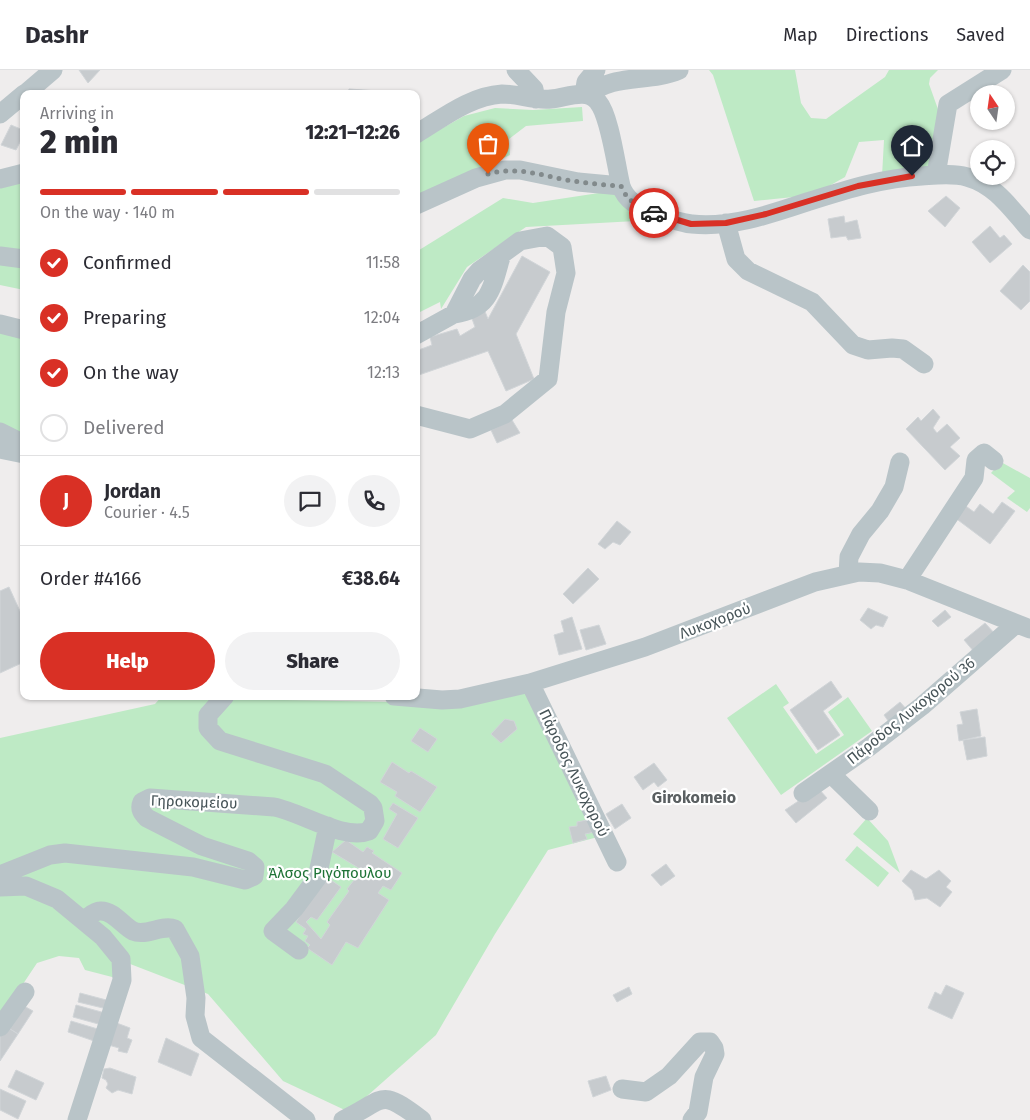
<!DOCTYPE html>
<html lang="en">
<head>
<meta charset="utf-8">
<style>
	:root { --surface:#fff; --page:#f2f2f3; --text:#2b2b33; --muted:#7c7c81; --line:#e1e1e2; --accent:#d93025 }
	body { margin:0; font-family:"Fira Sans",sans-serif; background:var(--page); color:var(--text); height:100vh; display:flex; flex-direction:column; font-size:19px; white-space:nowrap }
	* { box-sizing:border-box; margin:0 }
	p { font-size:16px; color:var(--muted) }
	.icon { flex:none; width:28px; height:28px; fill:none; stroke:currentColor; stroke-width:2; stroke-linecap:round; stroke-linejoin:round }
	.map { position:relative; flex:1; overflow:hidden }
	.details { position:absolute; left:20px; top:20px; width:400px; height:610px; display:flex; flex-direction:column; background:var(--surface); border-radius:10px; box-shadow:0 1px 4px #0004 }
	.details>* { flex:none }
	.needle { width:32px; rotate:347deg }
	.fabs { position:absolute; left:970px; top:15px; display:grid; gap:10px }
	.fabs a { display:grid; place-items:center; width:45px; height:45px; border-radius:50%; background:var(--surface); box-shadow:0 1px 4px #0004; font-size:25px }
	.pin { position:absolute; display:grid; place-items:center; width:42px; height:42px; color:#fff; margin:-51px -21px; border-radius:50% 50% 50% 0; rotate:-45deg; box-shadow:0 0 5px #0007 }
	.pin .icon { rotate:45deg }
	.courier { position:absolute; display:grid; place-items:center; width:50px; height:50px; margin:-25px; border:4px solid #d93025; border-radius:50%; background:#fff; color:#222; box-shadow:0 1px 6px #0007 }
	.summary em { font-style:normal; font-weight:800 }
	.summary div { display:flex; flex-direction:column-reverse }
	.summary { display:flex; align-items:center; justify-content:space-between; height:85px; padding:0 20px }
	h1 { font-size:32px; font-weight:800; line-height:38px }
	.bar { display:grid; grid-template-columns:repeat(4,1fr); gap:8px 5px; align-content:center; height:60px; padding:0 20px }
	.bar i { height:6px; border-radius:4px; background:var(--line) }
	.bar .selected { background:var(--accent) }
	.bar p { grid-column:span 4 }
	.line { display:flex; align-items:center; gap:12px; padding:0 20px; border-top:1px solid var(--line) }
	.line div { flex:1 }
	.round { display:grid; place-items:center; flex:none; width:52px; height:52px; border-radius:26px; background:var(--page) }
	ol { padding:0 20px; list-style:none }
	li { display:flex; align-items:center; gap:15px; height:55px }
	li p { margin-inline-start:auto }
	li .icon { padding:5px; border-radius:50%; background:var(--accent); color:#fff; stroke-width:4 }
	li:last-child { color:var(--muted) }
	li i { width:28px; height:28px; border:2px solid var(--line); border-radius:50% }
	.primary-button { display:flex; gap:10px; margin-top:auto; padding:10px 20px }
	.primary-button a { flex:1; height:58px; border-radius:30px; background:var(--accent); color:#fff; font-size:20px; font-weight:800; line-height:58px; text-align:center }
	.primary-button a+a { background:var(--page); color:var(--text) }
	header { display:flex; align-items:center; gap:30px; box-sizing:border-box; height:70px; padding:0 25px; background:var(--surface); border-bottom:1px solid var(--line) }
	header strong { font-size:24px }
	nav { display:flex; gap:28px; margin-inline-start:auto; font-size:18px }
	.map>svg:first-child { display:block }
</style>
</head>
<body>
<header>
<strong>Dashr</strong>
<nav><a>Map</a><a>Directions</a><a>Saved</a></nav>
</header>
<div class="map">
<svg width="1030" height="1050" viewBox="0 0 1030 1050">
	<rect width="100%" height="100%" fill="#efeded"/>
	<!-- green -->
	<path fill="#beeac5" d="M 709,0 L 795,0 L 801,33 L 811,48 L 826,49 L 885,7 L 889,0 L 938,0 L 930,8 L 929,14 L 939,42 L 932,102 L 882,106 L 884,70 L 859,72 L 845,107 L 813,125 L 754,131 L 713,5 Z
		M 582,37 L 583,51 L 526,56 L 509,69 L 510,85 L 416,130 L 416,73 L 464,46 L 495,38 L 533,40 Z
		M 24,111 L 24,184 L 0,180 L 0,118 Z
		M 612,121 L 632,141 L 636,151 L 526,157 L 467,197 L 441,239 L 440,232 L 416,244 L 416,182 L 503,128 L 533,133 Z
		M 0,192 L 24,195 L 24,220 L 0,215 Z
		M 0,259 L 24,265 L 24,367 L 0,355 Z
		M 1001,392 L 1030,408 L 1030,438 L 1027,442 L 1007,428 L 1015,421 L 991,403 Z
		M 776,614 L 789,633 L 783,637 L 816,684 L 844,665 L 828,642 L 848,627 L 872,661 L 781,725 L 727,648 Z
		M 529,619 L 598,767 L 548,780 L 495,864 L 436,965 L 349,1042 L 283,1011 L 208,924 L 125,892 L 116,908 L 85,900 L 79,888 L 59,886 L 37,893 L 23,914 L 0,942 L 0,668 L 155,634 L 162,626 L 259,626 L 284,630 L 396,632 Z
		M 867,748 L 888,771 L 900,803 L 853,764 Z
		M 857,776 L 889,803 L 878,817 L 845,790 Z"/>
	<!-- building -->
	<path fill="#c7cbce" stroke="#d1d5d8" d="M 79,0 L 100,0 L 88,13 Z
		M 349,19 L 378,21 L 377,24 L 348,24 Z
		M 11,55 L 23,60 L 20,65 L 23,66 L 16,80 L 1,75 Z
		M 946,126 L 960,138 L 945,157 L 928,141 Z
		M 844,146 L 845,153 L 857,150 L 861,168 L 848,170 L 846,166 L 831,168 L 828,149 Z
		M 990,156 L 1000,168 L 1004,165 L 1012,174 L 990,193 L 972,172 Z
		M 522,186 L 550,202 L 516,264 L 534,309 L 506,321 L 488,281 L 416,306 L 416,281 L 432,275 L 430,267 L 457,259 L 460,266 L 475,257 L 470,243 L 484,239 L 488,249 Z
		M 1023,195 L 1030,202 L 1030,231 L 1021,240 L 1000,221 Z
		M 933,339 L 940,347 L 933,358 L 937,363 L 947,354 L 960,368 L 950,377 L 960,386 L 945,400 L 906,359 L 918,347 L 921,351 Z
		M 512,350 L 520,363 L 497,373 L 491,360 Z
		M 1002,432 L 1015,441 L 990,474 L 954,447 L 963,434 L 974,442 L 980,434 L 993,444 Z
		M 617,451 L 631,462 L 620,475 L 613,472 L 605,479 L 598,474 Z
		M 588,498 L 599,509 L 573,534 L 563,524 Z
		M 9,517 L 24,550 L 24,592 L 0,603 L 0,521 Z
		M 868,538 L 888,547 L 883,557 L 876,555 L 871,559 L 860,550 Z
		M 945,540 L 951,547 L 938,557 L 932,551 Z
		M 572,547 L 582,579 L 559,585 L 554,565 L 564,562 L 561,551 Z
		M 985,553 L 996,565 L 975,583 L 964,570 Z
		M 599,555 L 606,574 L 586,580 L 580,560 Z
		M 831,611 L 842,627 L 823,641 L 840,665 L 818,680 L 790,640 Z
		M 900,632 L 908,641 L 891,655 L 884,645 Z
		M 977,639 L 981,666 L 959,671 L 957,655 L 963,654 L 960,642 Z
		M 505,649 L 514,651 L 517,659 L 501,673 L 491,664 Z
		M 420,658 L 437,669 L 428,682 L 411,671 Z
		M 985,667 L 987,686 L 967,690 L 963,670 Z
		M 392,692 L 409,703 L 411,701 L 437,717 L 420,742 L 395,726 L 397,722 L 380,712 Z
		M 654,693 L 667,710 L 658,717 L 654,712 L 643,720 L 634,707 Z
		M 818,718 L 827,728 L 796,753 L 785,740 Z
		M 393,733 L 418,748 L 398,778 L 383,769 L 397,744 L 389,739 Z
		M 622,734 L 631,748 L 615,759 L 606,744 Z
		M 592,749 L 595,762 L 585,764 L 587,769 L 573,773 L 569,757 L 577,756 L 577,752 Z
		M 346,770 L 363,782 L 367,777 L 374,781 L 372,783 L 402,803 L 391,820 L 383,816 L 378,823 L 389,830 L 358,878 L 346,872 L 332,895 L 307,878 L 310,875 L 305,871 L 308,866 L 303,864 L 306,859 L 296,852 L 325,806 L 341,817 L 317,850 L 311,847 L 306,852 L 321,869 L 330,855 L 327,852 L 349,821 L 347,819 L 362,800 L 332,782 Z
		M 666,794 L 675,806 L 661,816 L 651,805 Z
		M 911,800 L 926,809 L 939,800 L 951,811 L 946,817 L 952,822 L 940,837 L 927,828 L 915,830 L 912,820 L 902,811 Z
		M 946,915 L 964,923 L 952,949 L 928,938 L 935,922 L 941,925 Z
		M 629,917 L 632,924 L 617,932 L 613,925 Z
		M 80,923 L 110,931 L 107,939 L 78,932 Z
		M 76,935 L 105,943 L 102,955 L 73,947 Z
		M 24,936 L 33,941 L 18,964 L 4,955 Z
		M 71,951 L 101,960 L 97,972 L 68,962 Z
		M 114,952 L 130,958 L 127,968 L 132,970 L 127,983 L 118,981 L 119,978 L 105,974 Z
		M 4,955 L 18,964 L 0,991 L 0,962 Z
		M 166,968 L 199,984 L 191,1006 L 158,992 Z
		M 110,998 L 136,1007 L 132,1024 L 118,1020 L 112,1023 L 106,1018 L 108,1014 L 106,1010 L 102,1008 L 104,999 Z
		M 16,1000 L 44,1013 L 36,1030 L 8,1017 Z
		M 606,1006 L 611,1020 L 593,1027 L 588,1011 Z
		M 0,1019 L 26,1031 L 18,1049 L 0,1040 Z"/>
	<g fill="none" stroke-linecap="round" stroke-linejoin="round">
		<!-- minor -->
		<path stroke="#b9c4c8" stroke-width="19" d="M 516,0 L 534,19 L 536,29
			M 25,24 L 53,0
			M 584,24 L 586,12 L 596,0
			M 588,25 C 613,3 650,13 679,0
			M 0,44 L 24,24
			M 416,64 C 443,48 470,26 502,24 C 519,24 535,31 551,29 C 566,28 587,17 598,32 C 610,46 616,96 621,116 C 626,131 638,136 652,142 C 665,147 678,153 692,154 C 731,158 771,144 807,132 C 845,120 882,108 922,106 C 937,105 953,103 967,107 C 996,115 1011,139 1030,160
			M 936,105 L 948,34 L 1002,0
			M 0,109 L 24,103
			M 416,135 L 476,108 L 505,100 L 520,100 L 578,112 L 621,116
			M 726,153 L 736,189 L 748,201 L 812,232 L 853,275 L 868,280 L 892,278 L 903,279 L 924,294
			M 0,186 L 24,189
			M 454,244 C 490,239 492,218 501,187
			M 0,254 L 24,260
			M 416,265 L 454,244 L 472,209 L 479,201 L 520,171 L 547,166 L 562,177 L 566,203 L 556,242 L 548,309 L 505,344 L 470,359 L 416,345
			M 0,362 L 24,374
			M 0,379 L 24,384
			M 848,504 L 849,487 L 861,464 L 880,441 L 894,417 L 900,392
			M 907,510 L 974,408 L 976,390 L 984,383 L 994,391
			M 530,613 L 617,792
			M 394,626 L 442,630 L 460,629 L 530,613 L 645,577 L 815,512 L 859,502 L 880,503 L 907,510 L 1030,559
			M 831,704 L 869,741
			M 803,723 L 869,677 L 922,636 L 1016,554
			M 0,805 L 50,785 L 65,783 L 193,797 L 245,810 L 254,806 L 255,797 L 248,791 L 202,776 L 147,748 C 142,743 139,739 142,732 L 150,728 L 274,737 C 301,742 344,771 369,761 L 375,751 L 373,738 L 370,734 L 325,704 L 220,671 L 208,658 L 208,645 L 225,626
			M 0,817 L 26,816 L 57,829 L 103,867 L 121,889 L 122,910 L 77,1050
			M 84,850 C 89,847 94,841 100,841 C 113,840 123,856 133,861 C 146,867 162,854 175,859 L 190,886 L 196,928 L 195,946 L 201,968 L 306,1050
			M 299,880 L 273,861 L 294,839 L 317,808 L 328,756
			M 0,957 L 25,922
			M 622,1019 L 646,1022 L 669,1006 L 700,972 L 710,972 L 714,978 L 715,984 L 704,1007 L 698,1042 L 692,1050
			M 343,1050 C 387,1029 378,1017 422,1050"/>
	</g>
	<g fill="none" stroke-linecap="round" stroke-linejoin="round">
		<!-- done -->
		<path stroke="#828a8c" stroke-width="5" stroke-dasharray="0 9" d="M 488,104 C 515,96 540,105 567,110 C 585,113 603,115 621,116 L 628,129 L 654,143"/>
		<!-- route -->
		<path stroke="#d93025" stroke-width="6" d="M 654,143 L 691,154 L 726,153 L 766,144 L 858,116 L 912,106"/>
	</g>
	<g text-anchor="middle" stroke-width="4.5" stroke-linejoin="round" paint-order="stroke">
		<!-- street labels -->
		<g font-size="15" fill="#475458" stroke="#fff">
			<text transform="translate(715 551) rotate(-21)" y="5">Λυκοχορού</text>
			<text transform="translate(911 641) rotate(-39)" y="5">Πάροδος Λυκοχορού 36</text>
			<text transform="translate(574 703) rotate(64)" y="5">Πάροδος Λυκοχορού</text>
			<text transform="translate(194 732) rotate(2)" y="5">Γηροκομείου</text>
		</g>
		<!-- park labels -->
		<g font-size="15" fill="#1e7336" stroke="#fff">
			<text x="330" y="808">Άλσος Ριγόπουλου</text>
		</g>
		<!-- neighbourhood labels -->
		<g font-size="16" font-weight="bold" fill="#5a5f61" stroke="#fff">
			<text x="694" y="733">Girokomeio</text>
		</g>
	</g>
</svg>
<div class="fabs">
<a><svg class="needle" viewBox="-14 -14 28 28"><path d="M0-13l5 13h-10z" fill="#e53935"/><path d="M0 13l5-13h-10z" fill="#7c7c81"/></svg></a>
<a><svg class="icon" aria-label="locate" viewBox="0 0 24 24"><circle cx="12" cy="12" r="6"/><path d="M12 2v4M12 18v4M2 12h4M18 12h4"/></svg></a>
</div>
<div class="pin" style="left:488px;top:104px;background:#ea580c"><svg class="icon" aria-label="bag" viewBox="0 0 24 24"><path d="M5 8h14l-1 12H6zM9 8a3 3 0 0 1 6 0"/></svg></div>
<div class="pin" style="left:912px;top:106px;background:#1f2937"><svg class="icon" aria-label="home" viewBox="0 0 24 24"><path d="M3 11l9-7 9 7M6 9v11h12V9"/></svg></div>
<div class="courier" style="left:654px;top:143px"><svg class="icon" aria-label="car" viewBox="0 0 24 24"><path d="M5 17H2v-5l4-1 3-4h7l3 4 3 1v5h-3M9 17h6M6 11h13"/><circle cx="7" cy="17" r="2"/><circle cx="17" cy="17" r="2"/></svg></div>
<section class="details">
<div class="summary"><div><h1>2 min</h1><p>Arriving in</p></div><em>12:21–12:26</em></div>
<div class="bar"><i class="selected"></i><i class="selected"></i><i class="selected"></i><i></i><p>On the way · 140 m</p></div>
<ol>
<li><svg class="icon" aria-label="check" viewBox="0 0 24 24"><path d="M5 12l5 5 9-10"/></svg>Confirmed<p>11:58</p></li>
<li><svg class="icon" aria-label="check" viewBox="0 0 24 24"><path d="M5 12l5 5 9-10"/></svg>Preparing<p>12:04</p></li>
<li><svg class="icon" aria-label="check" viewBox="0 0 24 24"><path d="M5 12l5 5 9-10"/></svg>On the way<p>12:13</p></li>
<li><i></i>Delivered</li>
</ol>
<div class="line" style="height:90px"><b class="round" style="background:var(--accent);color:#fff">J</b><div><b>Jordan</b><p>Courier · 4.5</p></div><a class="round"><svg class="icon" aria-label="chat" viewBox="0 0 24 24"><path d="M4 5h16v11H9l-5 4z"/></svg></a><a class="round"><svg class="icon" aria-label="phone" viewBox="0 0 24 24"><path d="M5 4h4l2 5-3 2q2 4 5 5l2-3 5 2v4C11 20 4 13 5 4z"/></svg></a></div>
<div class="line" style="height:65px"><div>Order #4166</div><b>€38.64</b></div>
<div class="primary-button"><a>Help</a><a>Share</a></div>
</section>
</div>
</body>
</html>
